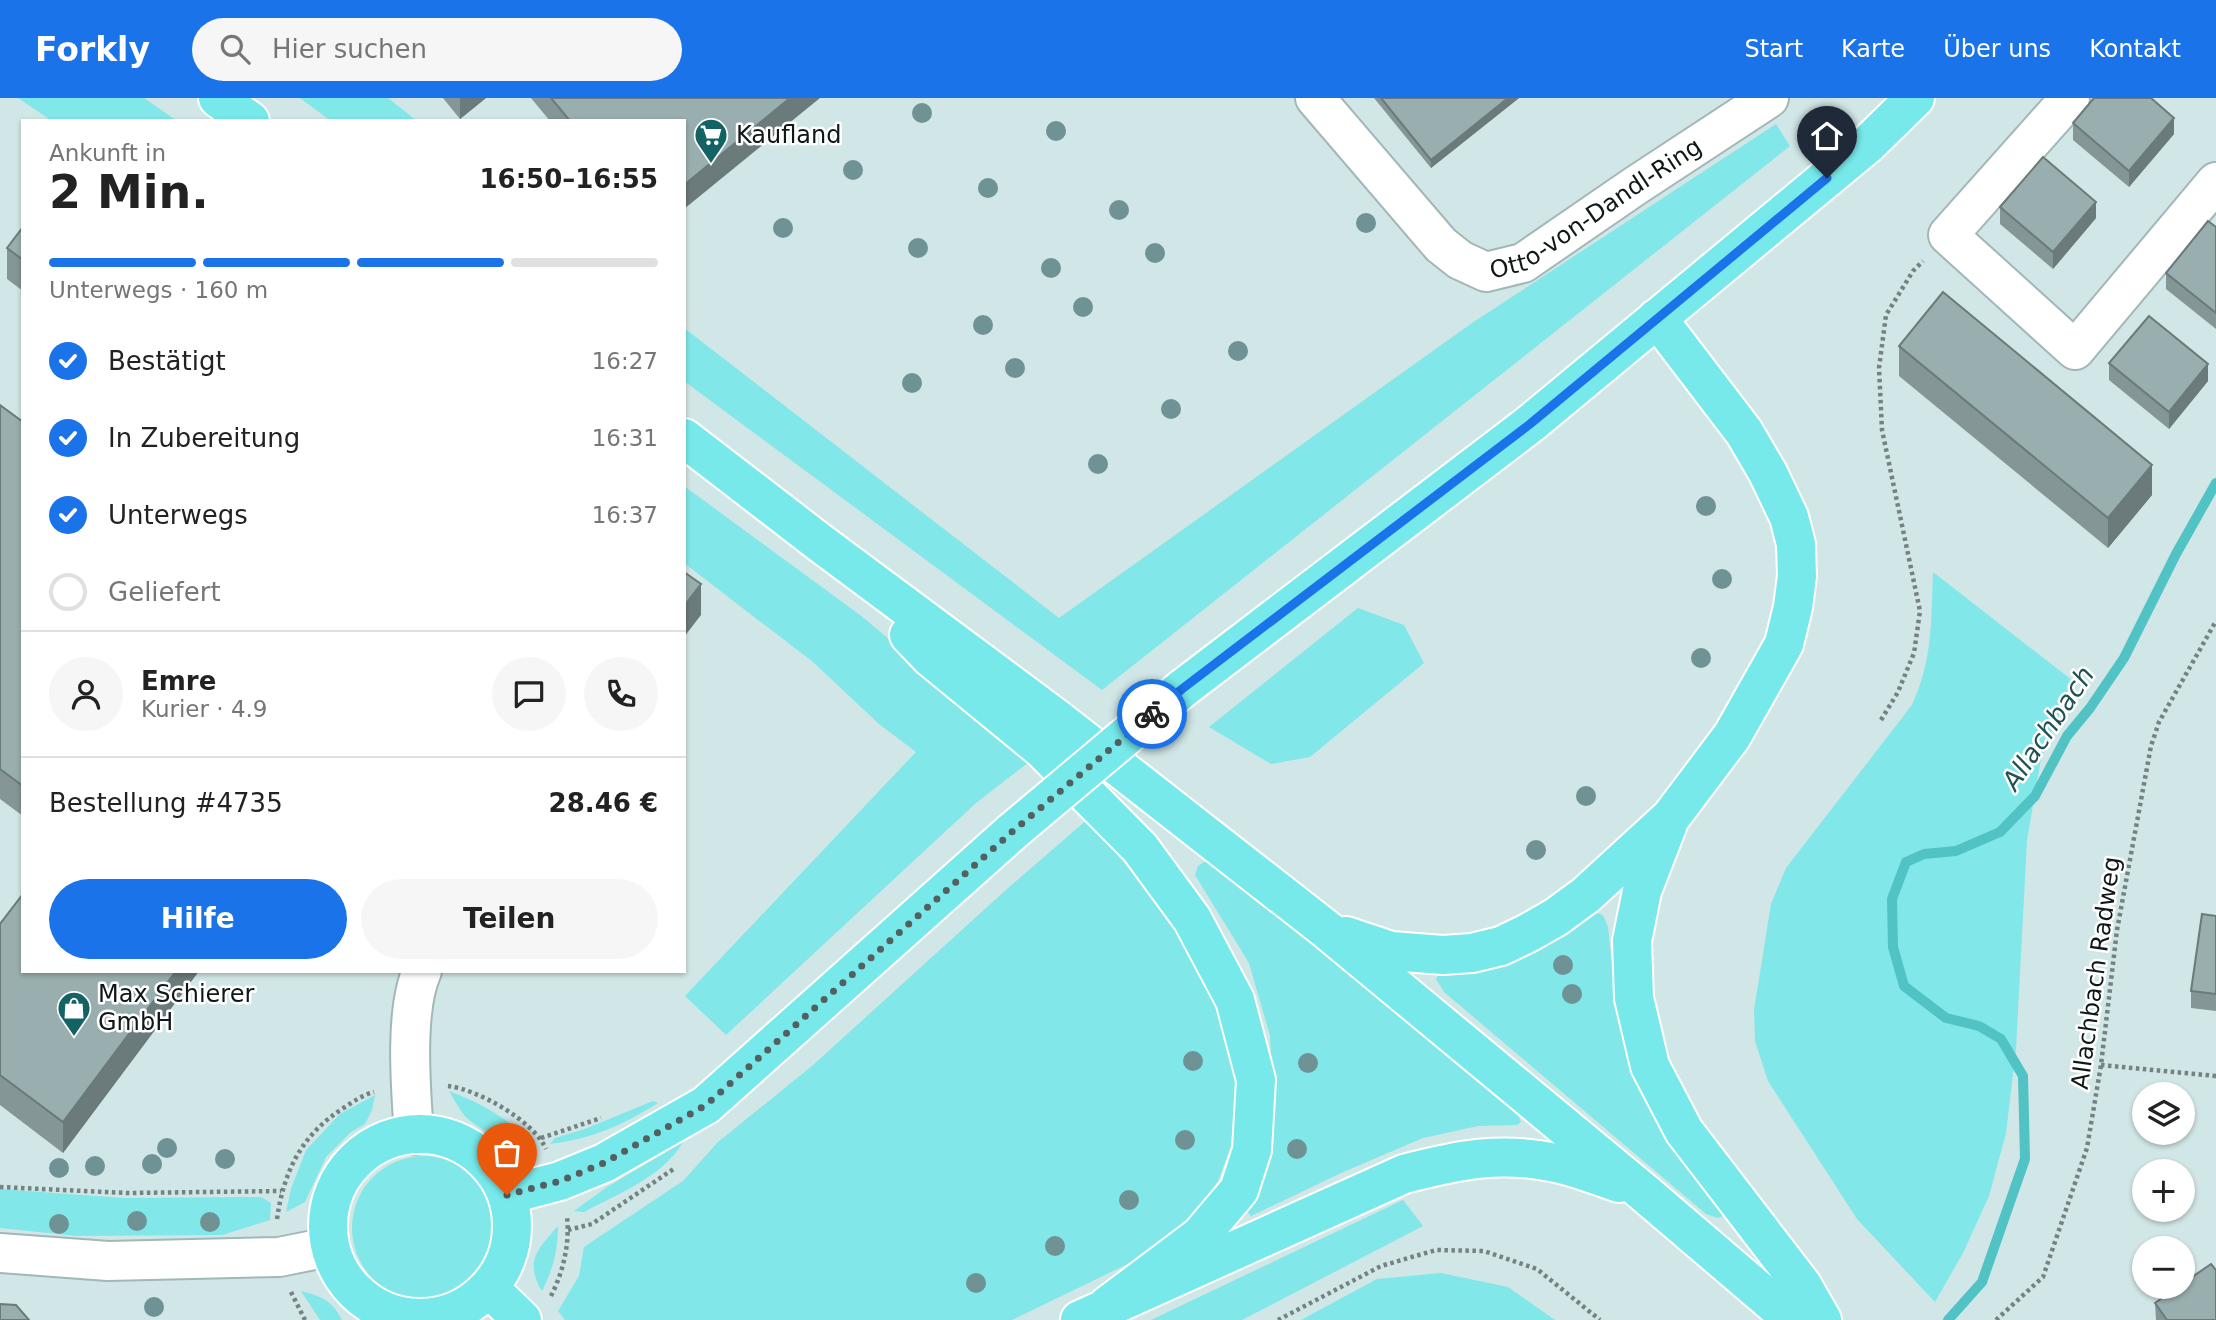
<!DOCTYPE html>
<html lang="de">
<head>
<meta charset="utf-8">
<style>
	:root { --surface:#fff; --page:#f6f6f6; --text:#222; --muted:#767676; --line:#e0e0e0; --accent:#1a73e8 }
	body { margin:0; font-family:"DejaVu Sans",sans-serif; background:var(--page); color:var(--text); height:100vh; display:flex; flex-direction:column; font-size:26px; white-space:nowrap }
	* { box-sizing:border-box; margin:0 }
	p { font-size:23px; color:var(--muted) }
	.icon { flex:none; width:38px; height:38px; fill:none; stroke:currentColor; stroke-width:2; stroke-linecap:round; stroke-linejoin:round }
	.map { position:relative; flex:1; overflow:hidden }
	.details { position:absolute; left:21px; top:21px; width:665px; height:854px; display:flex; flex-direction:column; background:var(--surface); border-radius:0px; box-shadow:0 2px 5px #0004 }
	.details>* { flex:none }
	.controls { position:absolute; left:2132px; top:984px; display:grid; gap:14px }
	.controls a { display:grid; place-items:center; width:63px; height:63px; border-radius:50%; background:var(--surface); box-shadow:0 2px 5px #0004; font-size:35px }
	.pin { position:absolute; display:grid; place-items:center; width:60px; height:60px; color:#fff; margin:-72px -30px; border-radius:50% 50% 50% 0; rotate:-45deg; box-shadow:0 0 7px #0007 }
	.pin .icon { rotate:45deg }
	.courier { position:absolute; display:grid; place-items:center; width:70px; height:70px; margin:-35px; border:5px solid #1a73e8; border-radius:50%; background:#fff; color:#222; box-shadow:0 2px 9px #0007 }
	.headline em { font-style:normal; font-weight:600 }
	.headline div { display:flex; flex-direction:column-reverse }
	.headline { display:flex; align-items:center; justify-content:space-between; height:119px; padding:0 28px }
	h1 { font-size:46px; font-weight:600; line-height:52px }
	.bar { display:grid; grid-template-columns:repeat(4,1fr); gap:10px 7px; align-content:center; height:84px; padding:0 28px }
	.bar i { height:9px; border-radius:5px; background:var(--line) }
	.bar .active { background:var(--accent) }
	.bar p { grid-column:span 4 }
	.line { display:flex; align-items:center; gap:18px; padding:0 28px; border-top:2px solid var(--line) }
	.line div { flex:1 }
	.round { display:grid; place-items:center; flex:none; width:74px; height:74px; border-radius:37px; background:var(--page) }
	ol { padding:0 28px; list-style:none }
	li { display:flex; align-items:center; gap:21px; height:77px }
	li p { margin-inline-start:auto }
	li .icon { padding:7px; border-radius:50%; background:var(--accent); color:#fff; stroke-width:4 }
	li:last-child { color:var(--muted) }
	li i { width:38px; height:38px; border:4px solid var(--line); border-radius:50% }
	.primary-button { display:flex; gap:14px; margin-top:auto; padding:14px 28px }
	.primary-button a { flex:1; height:80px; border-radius:42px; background:var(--accent); color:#fff; font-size:28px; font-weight:600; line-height:80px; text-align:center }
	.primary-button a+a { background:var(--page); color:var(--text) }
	header { display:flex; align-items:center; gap:42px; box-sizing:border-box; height:98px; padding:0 35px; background:var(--accent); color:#fff }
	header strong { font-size:33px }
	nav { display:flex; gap:38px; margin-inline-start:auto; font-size:24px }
	.search { width:490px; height:63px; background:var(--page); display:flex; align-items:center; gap:18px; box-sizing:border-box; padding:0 24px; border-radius:38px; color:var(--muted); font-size:26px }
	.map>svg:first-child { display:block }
</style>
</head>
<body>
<header>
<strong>Forkly</strong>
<div class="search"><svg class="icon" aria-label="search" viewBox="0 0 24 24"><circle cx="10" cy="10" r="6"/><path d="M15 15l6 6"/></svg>Hier suchen</div>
<nav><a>Start</a><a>Karte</a><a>Über uns</a><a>Kontakt</a></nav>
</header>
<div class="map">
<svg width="2216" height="1222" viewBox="0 0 2216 1222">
	<rect width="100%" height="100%" fill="#d1e6e6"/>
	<!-- green -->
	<path fill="#81e7e8" d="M 18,0 L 144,0 L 177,23 L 52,23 Z
		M 300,0 L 388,0 L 417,23 L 331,23 Z
		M 1776,26 L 1790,48 L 1102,592 L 684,283 L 684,230 L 1059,520 L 1472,225 Z
		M 684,388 L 860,517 L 1033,661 L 976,705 L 726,937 L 685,898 L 916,654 L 879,626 L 813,564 L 684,465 Z
		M 1933,474 L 2073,583 L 2041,661 L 2027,742 L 2016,951 L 2006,1035 L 1989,1098 L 1963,1155 L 1935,1204 L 1857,1121 L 1768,983 L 1755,943 L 1754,912 L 1771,806 L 1786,770 L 1912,607 C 1933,561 1931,523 1933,474 Z
		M 1358,510 L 1404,527 L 1424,565 L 1310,659 L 1271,666 L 1209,629 Z
		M 1089,720 L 1197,857 L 1223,914 L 1236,987 L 1231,1048 L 1218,1083 L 1193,1122 L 1140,1160 L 1012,1222 L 565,1222 L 558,1213 L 579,1178 L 584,1149 L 683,1083 L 718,1044 L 812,968 L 1007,791 Z
		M 1206,763 L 1214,765 L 1517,1014 L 1521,1024 L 1517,1027 L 1478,1028 L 1423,1040 L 1341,1075 L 1251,1118 L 1246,1112 L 1273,992 L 1270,938 L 1249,865 L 1195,777 L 1198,768 Z
		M 1594,814 L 1603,817 L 1608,829 L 1617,914 L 1638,980 L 1722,1112 L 1723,1118 L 1718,1120 L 1706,1116 L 1444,894 L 1436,881 L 1439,875 Z
		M 449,993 C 483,1006 509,1021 534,1047 C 510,1043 486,1037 468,1021 C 460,1014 455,1002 449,993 Z
		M 375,997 L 372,1012 L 365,1026 L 351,1034 L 326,1059 L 305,1104 L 286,1114 L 291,1091 L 306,1052 L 340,1016 Z
		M 653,1003 L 658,1005 C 621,1028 594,1040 550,1046 L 555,1040 L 585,1031 Z
		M 683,1044 C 663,1079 619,1095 584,1114 L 574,1113 L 607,1089 Z
		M352 1130a72 72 0 1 1 144 0a72 72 0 1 1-144 0Z
		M 0,1091 L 124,1100 L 261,1099 L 271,1105 L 270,1122 L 222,1137 L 77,1138 L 0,1130 Z
		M 1403,1102 L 1423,1128 L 1242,1222 L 1151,1222 Z
		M 558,1128 C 558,1153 553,1171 542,1193 C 524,1163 538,1151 558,1128 Z
		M 1441,1175 L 1508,1189 L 1555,1222 L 1301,1222 L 1377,1181 Z
		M 301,1193 C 322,1199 331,1201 342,1222 L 320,1222 Z"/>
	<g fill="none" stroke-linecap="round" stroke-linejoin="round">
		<!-- stream -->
		<path stroke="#51c3c4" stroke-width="10" d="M 1948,1222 L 1982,1184 L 2025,1061 L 2023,978 L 2001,941 L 1979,928 L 1946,920 L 1904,888 L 1893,849 L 1892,801 L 1906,764 L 1924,756 L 1956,753 L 2000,734 L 2035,698 L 2067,638 L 2090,610 L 2124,560 L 2176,456 L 2216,385"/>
		<defs>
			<g id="minor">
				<path id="s1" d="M 1315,0 L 1441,147 L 1460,162 L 1486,174 L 1523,165 L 1635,88 L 1769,0"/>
				<path d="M 2070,0 L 1948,137 L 2075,252 L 2216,84"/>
				<path d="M 414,1037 C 411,993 404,913 422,873"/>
				<path d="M 0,1155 L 108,1163 L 279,1159 L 329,1149"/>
			</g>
			<path id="major" d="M 218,0 L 250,23
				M 684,340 L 819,444 L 1057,621 L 1327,832 L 1642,1093 L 1793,1222
				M 909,537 L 930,559 L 1042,651 L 1140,750 L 1192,821 L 1235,902 L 1256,982 L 1252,1052 L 1239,1092 L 1200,1138 L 1107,1208
				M 1182,591 L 1530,326 L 1869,45 L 1915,0
				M 1668,726 L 1642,793 L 1632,843 L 1634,900 L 1650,968 L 1684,1033 L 1802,1187 L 1822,1222
				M 1346,838 L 1391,853 L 1443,857 L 1472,855 L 1501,848 L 1528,835 L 1556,819 L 1586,797 L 1671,719 L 1732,638 L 1784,546 L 1793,509 L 1797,478 L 1796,446 L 1789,419 L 1768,375 L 1744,334 L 1657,220
				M328 1128a92 92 0 1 1 184 0a92 92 0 1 1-184 0Z
				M 507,1097 L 560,1083 L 604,1065 L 706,1007 L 1013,733
				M 489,1190 L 522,1222
				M 1080,1222 L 1404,1076 C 1458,1062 1500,1053 1556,1065 C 1577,1069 1598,1078 1619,1085"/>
		</defs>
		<!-- minor casing -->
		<use href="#minor" stroke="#a2b7b7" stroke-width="42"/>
		<!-- major casing -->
		<use href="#major" stroke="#fff" stroke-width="42"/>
		<!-- path -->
		<path stroke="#748282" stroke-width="4.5" stroke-dasharray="3.5 3.5" stroke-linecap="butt" d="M 1881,622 L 1898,594 L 1914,555 L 1920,513 L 1882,332 L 1879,270 L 1886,217 L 1913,173 L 1923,163
			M 2101,967 L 2216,978
			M 448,988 C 477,991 534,1023 546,1051
			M 541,1040 L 601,1020
			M 0,1089 L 127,1095 L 281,1093
			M 277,1121 C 284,1072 302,1036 345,1009 C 354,1003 363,997 374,994
			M 568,1132 L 592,1126 L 675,1070
			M 291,1194 L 305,1222
			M 551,1198 C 563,1174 570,1146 567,1119
			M 1278,1222 L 1381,1168 L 1436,1152 L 1484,1153 L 1537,1171 L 1600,1222
			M 1996,1222 L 2043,1179 L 2087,1050 L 2101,967 L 2117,832 L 2151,648 L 2159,624 L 2216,523"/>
		<!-- minor -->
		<use href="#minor" stroke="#fff" stroke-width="38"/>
		<!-- major -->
		<use href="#major" stroke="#77e9eb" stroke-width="38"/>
		<defs>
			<path id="major-bridge" d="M 1013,733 L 1182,591"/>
		</defs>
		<!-- major-bridge casing -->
		<use href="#major-bridge" stroke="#fff" stroke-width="42" stroke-linecap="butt"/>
		<!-- major-bridge -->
		<use href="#major-bridge" stroke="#77e9eb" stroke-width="38"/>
	</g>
	<!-- trees -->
	<g fill="#6f9394">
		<circle cx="922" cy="15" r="10"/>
		<circle cx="1056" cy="33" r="10"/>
		<circle cx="853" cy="72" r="10"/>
		<circle cx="988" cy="90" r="10"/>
		<circle cx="1119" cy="112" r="10"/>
		<circle cx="1366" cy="125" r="10"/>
		<circle cx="783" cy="130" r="10"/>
		<circle cx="918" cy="150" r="10"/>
		<circle cx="1155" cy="155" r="10"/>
		<circle cx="1051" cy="170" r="10"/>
		<circle cx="1083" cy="209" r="10"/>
		<circle cx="983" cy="227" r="10"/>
		<circle cx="1238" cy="253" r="10"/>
		<circle cx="1015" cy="270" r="10"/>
		<circle cx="912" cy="285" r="10"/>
		<circle cx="1171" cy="311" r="10"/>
		<circle cx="1098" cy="366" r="10"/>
		<circle cx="1706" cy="408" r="10"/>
		<circle cx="1722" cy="481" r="10"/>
		<circle cx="1701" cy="560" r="10"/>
		<circle cx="1586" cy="698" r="10"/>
		<circle cx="1536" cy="752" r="10"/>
		<circle cx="1563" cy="867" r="10"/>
		<circle cx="1572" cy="896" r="10"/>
		<circle cx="1193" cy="963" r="10"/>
		<circle cx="1308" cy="965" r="10"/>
		<circle cx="1185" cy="1042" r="10"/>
		<circle cx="167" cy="1050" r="10"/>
		<circle cx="1297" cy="1051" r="10"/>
		<circle cx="225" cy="1061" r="10"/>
		<circle cx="152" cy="1066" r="10"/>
		<circle cx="95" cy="1068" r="10"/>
		<circle cx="59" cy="1070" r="10"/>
		<circle cx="1129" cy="1102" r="10"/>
		<circle cx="137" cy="1123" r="10"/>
		<circle cx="210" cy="1124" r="10"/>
		<circle cx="59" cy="1126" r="10"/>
		<circle cx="1055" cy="1148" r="10"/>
		<circle cx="976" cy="1185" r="10"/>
		<circle cx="154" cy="1209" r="10"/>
	</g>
	<!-- wall -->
	<path fill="#849696" d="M 443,0 L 486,0 L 460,21 Z
		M 531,0 L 820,0 L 684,23 L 550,23 Z
		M 1374,0 L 1519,0 L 1431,70 Z
		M 2073,25 L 2174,36 L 2129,89 L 2073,42 Z
		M 2000,109 L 2096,120 L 2053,171 L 2000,126 Z
		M 23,129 L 23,193 L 7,181 L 7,150 Z
		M 2216,129 L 2216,231 L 2166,191 L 2166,175 Z
		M 1899,248 L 2152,397 L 2108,450 L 1899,278 Z
		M 2109,265 L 2208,283 L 2169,331 L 2109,282 Z
		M 0,307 L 23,324 L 23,718 L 0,701 Z
		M 2216,818 L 2216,913 L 2191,910 L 2191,893 Z
		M 0,826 L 23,873 L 199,873 L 63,1055 L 0,1007 Z
		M 2155,1205 L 2216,1222 L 2156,1222 Z"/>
	<!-- shaded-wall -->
	<path fill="#6b7a7a" d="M 460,0 L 486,0 L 460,21 Z
		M 790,0 L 820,0 L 684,111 L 684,87 Z
		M 1508,0 L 1519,0 L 1431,70 L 1431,62 Z
		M 2174,20 L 2174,36 L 2129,89 L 2129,73 Z
		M 2096,104 L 2096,120 L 2053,171 L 2053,154 Z
		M 2208,266 L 2208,283 L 2169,331 L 2169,314 Z
		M 2152,367 L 2152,397 L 2108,450 L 2108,420 Z
		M 701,486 L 701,517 L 684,539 L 684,508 Z
		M 176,873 L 199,873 L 63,1055 L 63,1024 Z"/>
	<!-- building -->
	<path fill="#99aeae" stroke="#6b7a7a" stroke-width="2" d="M 551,0 L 790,0 L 684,87 L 684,23 L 570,23 Z
		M 1381,0 L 1508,0 L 1431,62 Z
		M 2094,0 L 2151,0 L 2174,20 L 2129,73 L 2073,25 Z
		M 2043,59 L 2096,104 L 2053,154 L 2000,109 Z
		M 2208,123 L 2216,129 L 2216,215 L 2166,175 Z
		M 23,129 L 23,162 L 7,150 Z
		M 1943,194 L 2152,367 L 2108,420 L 1899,248 Z
		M 2149,218 L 2208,266 L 2169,314 L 2109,265 Z
		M 0,307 L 23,324 L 23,688 L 0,671 Z
		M 684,474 L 701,486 L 684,508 Z
		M 23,796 L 23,873 L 176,873 L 63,1024 L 0,977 L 0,826 Z
		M 2202,816 L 2216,818 L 2216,896 L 2191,893 Z
		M 2211,1166 L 2216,1172 L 2216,1222 L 2167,1222 L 2155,1205 L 2179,1188 L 2182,1188 L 2182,1186 Z
		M 0,1206 L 16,1207 L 29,1222 L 0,1222 Z"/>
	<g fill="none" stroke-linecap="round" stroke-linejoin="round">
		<!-- done -->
		<path stroke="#545f5f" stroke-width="7" stroke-dasharray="0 12.6" d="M 507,1097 L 560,1083 L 604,1065 L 706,1007 L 1013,733 L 1152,616"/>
		<!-- route -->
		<path stroke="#1a73e8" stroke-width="9" d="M 1152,616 L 1182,591 L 1530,326 L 1827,80"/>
	</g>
	<!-- icons -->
	<defs>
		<symbol id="supermarket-pin" viewBox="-11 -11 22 30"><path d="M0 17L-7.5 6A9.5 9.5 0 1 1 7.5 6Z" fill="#136364" stroke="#fff"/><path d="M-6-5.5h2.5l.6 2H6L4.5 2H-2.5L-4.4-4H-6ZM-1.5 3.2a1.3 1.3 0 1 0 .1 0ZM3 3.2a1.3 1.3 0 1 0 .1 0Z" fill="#fff"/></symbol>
		<symbol id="shop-pin" viewBox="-11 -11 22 30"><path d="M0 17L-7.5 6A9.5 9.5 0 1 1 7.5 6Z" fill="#136364" stroke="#fff"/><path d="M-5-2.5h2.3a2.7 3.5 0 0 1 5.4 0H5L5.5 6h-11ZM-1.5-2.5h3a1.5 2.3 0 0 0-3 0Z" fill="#fff"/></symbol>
	</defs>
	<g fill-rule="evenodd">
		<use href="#supermarket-pin" x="692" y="18" width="38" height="52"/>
		<use href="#shop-pin" x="55" y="891" width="38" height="52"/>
	</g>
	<g text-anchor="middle" stroke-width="5" stroke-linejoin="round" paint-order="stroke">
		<!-- poi labels -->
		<g font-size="24" fill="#101717" stroke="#fff" text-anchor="start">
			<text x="736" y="45">Kaufland</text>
			<text x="98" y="904">Max Schierer<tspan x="98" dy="28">GmbH</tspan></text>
		</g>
		<!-- street labels -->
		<g font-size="24" fill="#101717" stroke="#fff">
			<text dy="8" stroke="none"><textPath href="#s1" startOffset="374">Otto-von-Dandl-Ring</textPath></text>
			<text transform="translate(2096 875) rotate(-82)" y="8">Allachbach Radweg</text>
		</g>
		<!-- water labels -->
		<g font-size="26" font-style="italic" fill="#215253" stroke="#fff">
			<text transform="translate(2048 630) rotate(-56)" y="9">Allachbach</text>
		</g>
	</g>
</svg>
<div class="controls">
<a><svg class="icon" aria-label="layers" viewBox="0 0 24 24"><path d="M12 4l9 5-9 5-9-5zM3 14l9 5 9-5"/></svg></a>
<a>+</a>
<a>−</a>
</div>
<div class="pin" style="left:507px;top:1097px;background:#ea580c"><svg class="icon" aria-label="bag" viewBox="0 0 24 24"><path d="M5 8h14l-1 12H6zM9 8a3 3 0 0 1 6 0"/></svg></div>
<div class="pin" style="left:1827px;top:80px;background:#1f2937"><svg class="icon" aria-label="home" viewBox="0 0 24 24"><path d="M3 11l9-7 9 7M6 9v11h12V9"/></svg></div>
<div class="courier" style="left:1152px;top:616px"><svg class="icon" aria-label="bike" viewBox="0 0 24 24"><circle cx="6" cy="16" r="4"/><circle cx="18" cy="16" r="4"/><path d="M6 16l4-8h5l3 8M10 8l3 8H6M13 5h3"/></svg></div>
<section class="details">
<div class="headline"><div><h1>2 Min.</h1><p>Ankunft in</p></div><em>16:50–16:55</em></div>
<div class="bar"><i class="active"></i><i class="active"></i><i class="active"></i><i></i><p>Unterwegs · 160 m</p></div>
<ol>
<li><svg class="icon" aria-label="check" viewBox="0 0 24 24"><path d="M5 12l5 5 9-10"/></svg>Bestätigt<p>16:27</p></li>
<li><svg class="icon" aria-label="check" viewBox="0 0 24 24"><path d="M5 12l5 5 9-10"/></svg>In Zubereitung<p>16:31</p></li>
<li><svg class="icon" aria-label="check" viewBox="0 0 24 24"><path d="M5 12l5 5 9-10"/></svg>Unterwegs<p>16:37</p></li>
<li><i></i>Geliefert</li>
</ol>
<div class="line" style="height:126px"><a class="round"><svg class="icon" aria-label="person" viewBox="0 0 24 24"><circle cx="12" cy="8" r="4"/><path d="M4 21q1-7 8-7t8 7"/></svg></a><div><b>Emre</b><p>Kurier · 4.9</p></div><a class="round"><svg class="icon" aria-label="chat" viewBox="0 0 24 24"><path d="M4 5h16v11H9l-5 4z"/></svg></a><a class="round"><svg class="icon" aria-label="phone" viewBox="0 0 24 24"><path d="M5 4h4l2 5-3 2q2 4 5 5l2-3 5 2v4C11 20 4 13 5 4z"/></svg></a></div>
<div class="line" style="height:91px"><div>Bestellung #4735</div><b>28.46 €</b></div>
<div class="primary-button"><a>Hilfe</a><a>Teilen</a></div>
</section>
</div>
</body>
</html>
